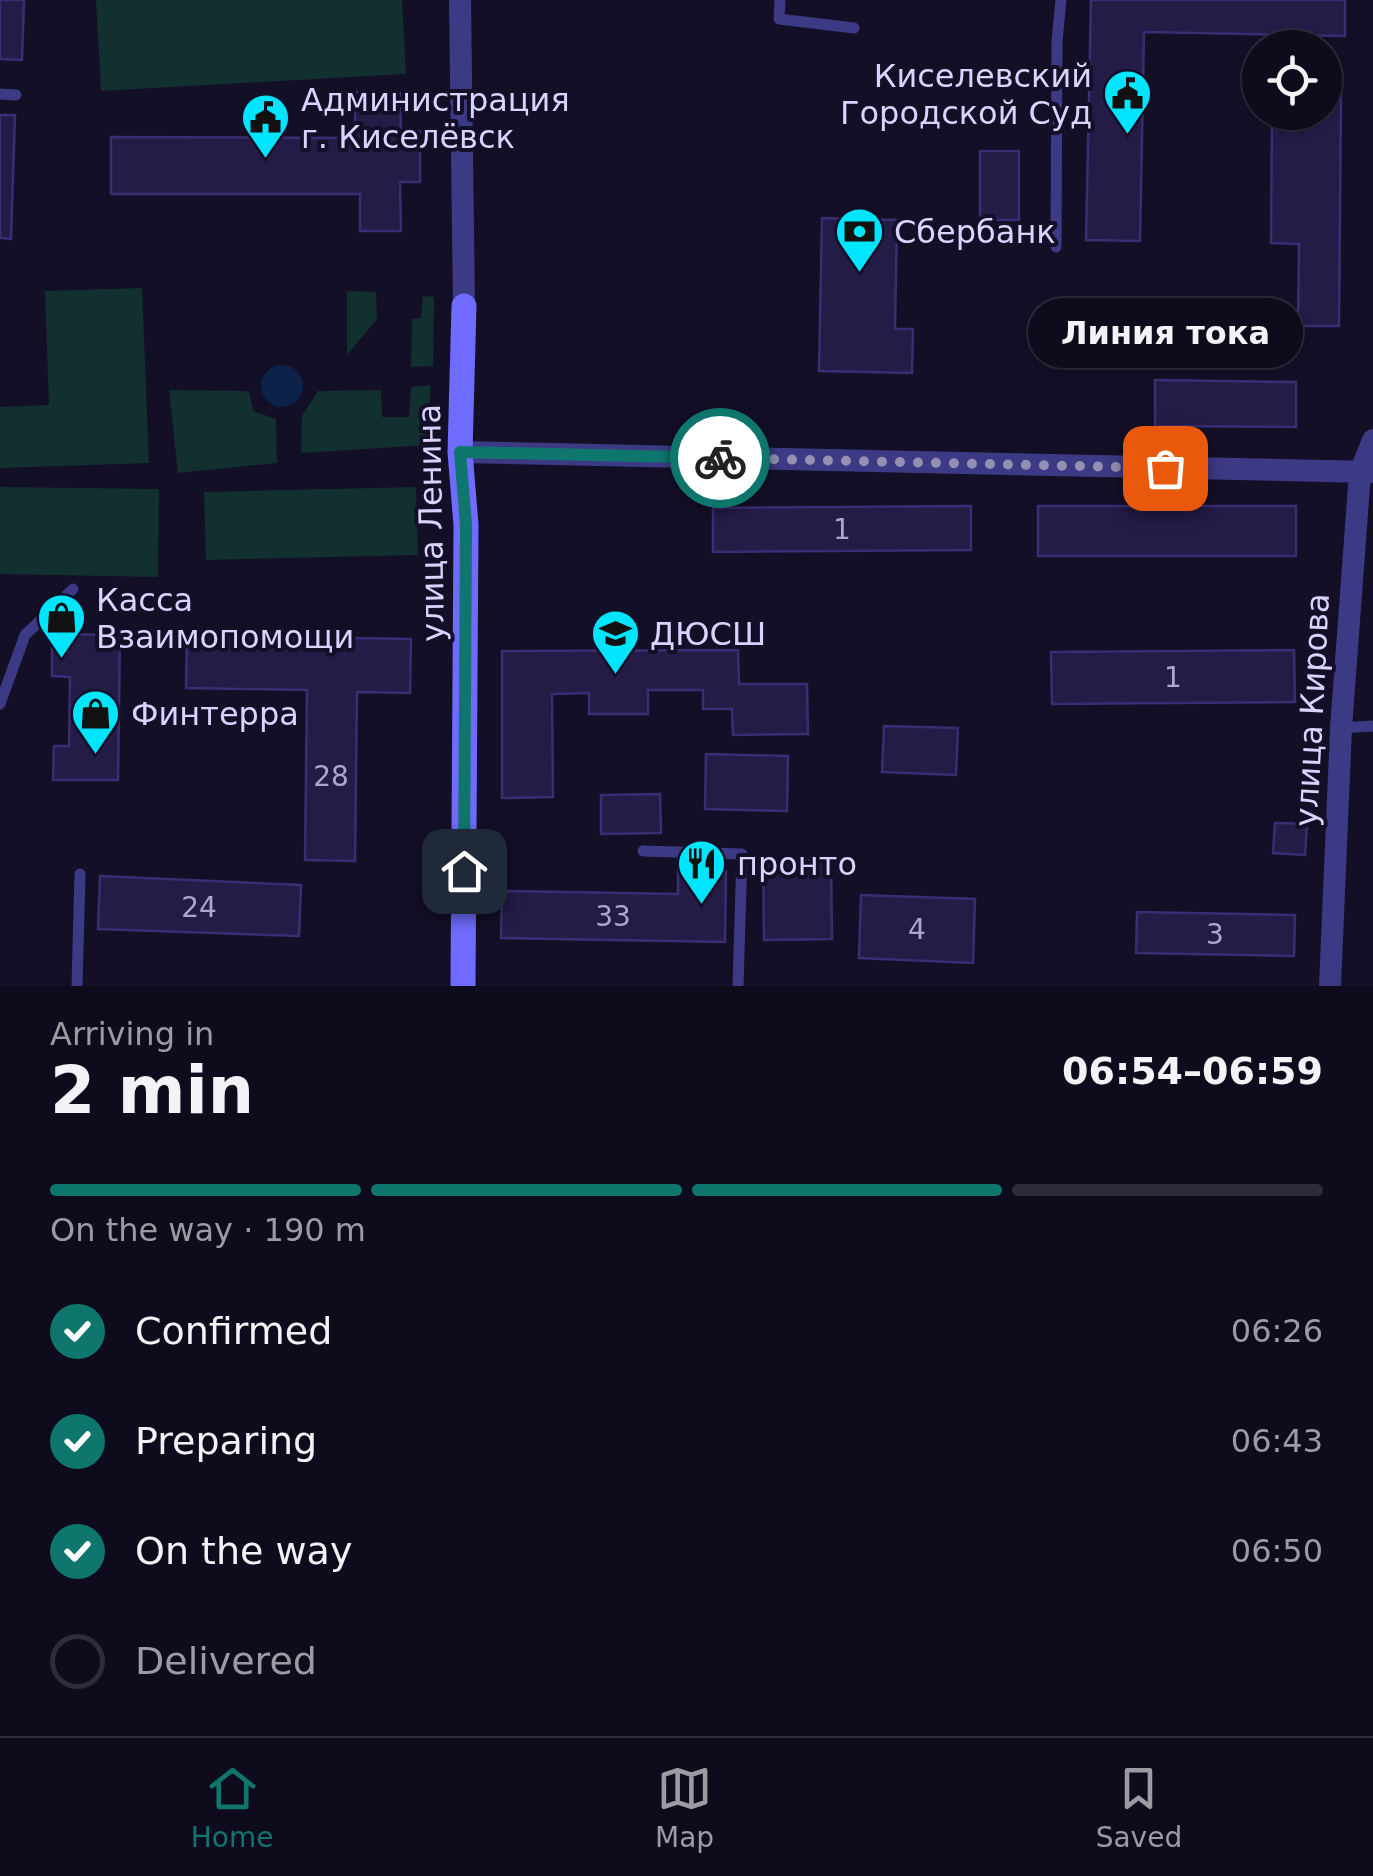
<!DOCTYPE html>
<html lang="en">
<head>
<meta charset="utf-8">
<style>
	:root { --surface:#0e0b1c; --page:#1c1929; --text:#f1f3f6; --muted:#9b9ba3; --line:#2e2b3b; --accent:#0f766e }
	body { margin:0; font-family:"DejaVu Sans",sans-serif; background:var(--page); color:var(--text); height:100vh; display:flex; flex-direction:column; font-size:38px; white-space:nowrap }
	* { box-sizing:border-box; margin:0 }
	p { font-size:32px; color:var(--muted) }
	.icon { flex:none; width:55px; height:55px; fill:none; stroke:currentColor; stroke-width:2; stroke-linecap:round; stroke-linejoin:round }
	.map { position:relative; height:986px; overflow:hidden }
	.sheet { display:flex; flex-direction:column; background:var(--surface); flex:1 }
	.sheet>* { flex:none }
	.fabs { position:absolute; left:1242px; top:30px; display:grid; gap:20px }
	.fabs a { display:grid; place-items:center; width:100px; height:100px; border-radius:50%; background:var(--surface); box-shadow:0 2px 8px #0004,0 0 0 2px var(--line); font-size:50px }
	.pin { position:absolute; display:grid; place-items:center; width:85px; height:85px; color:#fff; margin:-42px; border-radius:20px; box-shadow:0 5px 15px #0006 }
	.courier { position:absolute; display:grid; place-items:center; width:100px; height:100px; margin:-50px; border:8px solid #0f766e; border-radius:50%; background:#fff; color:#222; box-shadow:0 2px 12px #0007 }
	.bubble { position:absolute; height:70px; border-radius:35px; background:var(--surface); box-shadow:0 2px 8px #0004,0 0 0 2px var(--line); font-size:32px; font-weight:800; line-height:70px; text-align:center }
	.head em { font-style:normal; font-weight:800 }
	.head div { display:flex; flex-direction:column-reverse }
	.head { display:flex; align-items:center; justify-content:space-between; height:170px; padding:0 50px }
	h1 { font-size:65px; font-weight:800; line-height:75px }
	.bar { display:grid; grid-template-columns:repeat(4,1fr); gap:15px 10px; align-content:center; height:120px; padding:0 50px }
	.bar i { height:12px; border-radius:8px; background:var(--line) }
	.bar .active { background:var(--accent) }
	.bar p { grid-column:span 4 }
	ol { padding:0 50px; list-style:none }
	li { display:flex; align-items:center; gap:30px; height:110px }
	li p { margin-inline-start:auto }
	li .icon { padding:10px; border-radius:50%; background:var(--accent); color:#fff; stroke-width:4 }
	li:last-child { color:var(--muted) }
	li i { width:55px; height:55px; border:5px solid var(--line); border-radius:50% }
	.tabs { display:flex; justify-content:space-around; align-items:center; height:140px; border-top:2px solid var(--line); background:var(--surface); font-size:28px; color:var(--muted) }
	.tabs a { display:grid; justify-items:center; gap:5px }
	.tabs .active { color:var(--accent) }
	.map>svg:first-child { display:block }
</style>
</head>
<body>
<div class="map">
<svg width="1373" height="986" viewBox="0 0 1373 986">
	<rect width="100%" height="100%" fill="#130f26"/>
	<!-- green -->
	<path fill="#12302f" d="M 96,0 L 402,0 L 406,74 L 101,91 Z
		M 142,288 L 149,463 L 0,468 L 0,407 L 49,405 L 45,291 Z
		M 347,291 L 376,292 L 377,319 L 347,355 Z
		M 423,296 L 434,297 L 433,366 L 411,367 L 412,319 L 421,318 Z
		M 430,385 L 430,445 L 301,453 L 302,416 L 318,391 L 381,390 L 382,417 L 409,417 L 411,387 Z
		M 169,390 L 249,391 L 253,411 L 276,419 L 277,463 L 178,473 Z
		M 0,487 L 159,489 L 158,577 L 0,574 Z
		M 416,487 L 418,555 L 206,560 L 204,492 Z"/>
	<!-- water -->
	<path fill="#0c2248" d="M261 386a21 21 0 1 1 42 0a21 21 0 1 1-42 0Z"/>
	<!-- building -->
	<path fill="#241b47" stroke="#3b2d73" stroke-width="2.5" d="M 0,0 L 24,0 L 22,60 L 0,59 Z
		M 1091,0 L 1345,0 L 1345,36 L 1144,32 L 1140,241 L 1086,240 Z
		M 355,92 L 400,93 L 401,131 L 420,131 L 420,182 L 400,182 L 401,231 L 360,231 L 360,194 L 111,194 L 111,137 L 355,138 Z
		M 1325,95 L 1341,95 L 1339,326 L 1298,326 L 1299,244 L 1271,243 L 1272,112 L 1325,112 Z
		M 0,115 L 15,115 L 11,239 L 0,238 Z
		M 980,151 L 1019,151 L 1019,220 L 980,220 Z
		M 822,218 L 897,220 L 895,329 L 913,329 L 912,373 L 819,371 Z
		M 1155,380 L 1296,382 L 1296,427 L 1155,426 Z
		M 971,506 L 971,550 L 713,552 L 713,508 Z
		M 1038,506 L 1296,506 L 1296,556 L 1038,556 Z
		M 52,634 L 120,635 L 118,780 L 53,780 L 54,746 L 69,746 L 70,677 L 52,676 Z
		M 187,635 L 411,639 L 410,693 L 357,692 L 355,861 L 305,860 L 307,690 L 186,688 Z
		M 738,650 L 739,684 L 807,684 L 808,734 L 733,735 L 732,709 L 703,709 L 703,690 L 648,690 L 648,714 L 589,714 L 589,693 L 552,694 L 553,797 L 502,798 L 502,651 Z
		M 1294,650 L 1295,702 L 1052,704 L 1051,652 Z
		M 884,726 L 958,728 L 956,775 L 882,772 Z
		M 706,754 L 788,756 L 787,811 L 705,809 Z
		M 660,794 L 661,833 L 601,834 L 601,795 Z
		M 1275,823 L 1307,824 L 1305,855 L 1273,853 Z
		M 763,860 L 831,860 L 832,939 L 764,940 Z
		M 678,870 L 726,871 L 725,942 L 501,938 L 502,891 L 678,894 Z
		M 100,876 L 301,885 L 299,936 L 98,929 Z
		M 861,895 L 975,899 L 973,963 L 859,958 Z
		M 1137,912 L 1295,915 L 1294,956 L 1136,953 Z"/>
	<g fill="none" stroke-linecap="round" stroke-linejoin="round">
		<!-- lane -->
		<path stroke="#3d3a85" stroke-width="11" d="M 780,0 L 779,19 L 854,28
			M 0,94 L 16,95
			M 1056,247 L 1057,41 L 1061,0
			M 0,704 L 25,635 L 73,589
			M 1341,728 L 1373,726
			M 643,851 L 742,854 L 738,986
			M 77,986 L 80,874"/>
		<!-- street -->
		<path stroke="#3d3a85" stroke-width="22" d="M 460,0 L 464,306
			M 460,452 L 1373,472
			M 1330,986 L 1341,728 L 1360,473 L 1373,440"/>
		<!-- secondary -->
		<path stroke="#6f6bff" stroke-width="25" d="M 463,986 L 466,525 L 460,452 L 464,306"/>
	</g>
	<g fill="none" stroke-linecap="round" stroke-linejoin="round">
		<!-- done -->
		<path stroke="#948fb3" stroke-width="10" stroke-dasharray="0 18" d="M 720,458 L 1165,468"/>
		<!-- route -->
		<path stroke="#0f766e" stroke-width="12" d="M 464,871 L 466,525 L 460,452 L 720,458"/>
	</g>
	<!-- icons -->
	<defs>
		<symbol id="civic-pin" viewBox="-11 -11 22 30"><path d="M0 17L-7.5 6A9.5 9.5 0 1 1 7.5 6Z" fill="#00e5ff" stroke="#130f26"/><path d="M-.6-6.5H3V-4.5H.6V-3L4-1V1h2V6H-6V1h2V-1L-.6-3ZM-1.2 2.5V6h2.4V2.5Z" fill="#111"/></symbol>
		<symbol id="bank-pin" viewBox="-11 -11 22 30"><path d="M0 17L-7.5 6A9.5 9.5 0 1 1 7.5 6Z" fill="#00e5ff" stroke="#130f26"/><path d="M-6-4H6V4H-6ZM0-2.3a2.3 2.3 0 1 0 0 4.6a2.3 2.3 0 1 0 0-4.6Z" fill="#111"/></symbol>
		<symbol id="shop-pin" viewBox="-11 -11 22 30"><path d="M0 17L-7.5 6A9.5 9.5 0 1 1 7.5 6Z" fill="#00e5ff" stroke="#130f26"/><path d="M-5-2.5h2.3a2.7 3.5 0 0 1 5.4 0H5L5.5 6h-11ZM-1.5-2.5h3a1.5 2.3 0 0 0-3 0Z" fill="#111"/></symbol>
		<symbol id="university-pin" viewBox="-11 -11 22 30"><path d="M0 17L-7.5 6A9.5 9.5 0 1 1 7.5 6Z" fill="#00e5ff" stroke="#130f26"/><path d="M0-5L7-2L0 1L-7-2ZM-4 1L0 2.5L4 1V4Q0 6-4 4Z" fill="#111"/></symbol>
		<symbol id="restaurant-pin" viewBox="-11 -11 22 30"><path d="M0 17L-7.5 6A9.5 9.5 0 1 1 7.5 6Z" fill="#00e5ff" stroke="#130f26"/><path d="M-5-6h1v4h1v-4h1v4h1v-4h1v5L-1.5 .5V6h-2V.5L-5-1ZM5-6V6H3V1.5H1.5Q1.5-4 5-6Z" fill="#111"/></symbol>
	</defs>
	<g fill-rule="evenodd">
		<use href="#civic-pin" x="1100" y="66" width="55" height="75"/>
		<use href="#civic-pin" x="238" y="90" width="55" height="75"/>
		<use href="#bank-pin" x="832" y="204" width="55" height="75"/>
		<use href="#shop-pin" x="34" y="590" width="55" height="75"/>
		<use href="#university-pin" x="588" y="606" width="55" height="75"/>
		<use href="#shop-pin" x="68" y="686" width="55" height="75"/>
		<use href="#restaurant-pin" x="674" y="836" width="55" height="75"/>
	</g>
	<g text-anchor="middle" stroke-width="8" stroke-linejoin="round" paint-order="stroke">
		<!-- number labels -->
		<g font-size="28" fill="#aca6d1">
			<text x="842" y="539">1</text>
			<text x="1173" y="687">1</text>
			<text x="331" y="786">28</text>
			<text x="199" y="917">24</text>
			<text x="613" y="926">33</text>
			<text x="917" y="939">4</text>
			<text x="1215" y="944">3</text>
		</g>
		<!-- poi labels -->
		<g font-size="32" fill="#d9d4ff" stroke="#130f26" text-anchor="start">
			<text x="1092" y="87" text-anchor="end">Киселевский<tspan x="1092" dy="37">Городской Суд</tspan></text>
			<text x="301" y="111">Администрация<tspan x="301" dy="37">г. Киселёвск</tspan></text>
			<text x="894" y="243">Сбербанк</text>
			<text x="96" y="611">Касса<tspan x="96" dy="37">Взаимопомощи</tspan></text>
			<text x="650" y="645">ДЮСШ</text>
			<text x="131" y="725">Финтерра</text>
			<text x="737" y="875">пронто</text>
		</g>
		<!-- street labels -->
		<g font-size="32" fill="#d9d4ff" stroke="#130f26">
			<text transform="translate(431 523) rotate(-91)" y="11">улица Ленина</text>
			<text transform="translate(1312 710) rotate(-87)" y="11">улица Кирова</text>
		</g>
	</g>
</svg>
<div class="fabs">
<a><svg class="icon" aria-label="locate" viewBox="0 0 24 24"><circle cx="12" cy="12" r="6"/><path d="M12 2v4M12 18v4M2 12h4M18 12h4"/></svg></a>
</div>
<div class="pin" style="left:1165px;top:468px;background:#ea580c"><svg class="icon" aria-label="bag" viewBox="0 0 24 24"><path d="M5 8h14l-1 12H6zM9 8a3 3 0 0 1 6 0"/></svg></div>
<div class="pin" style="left:464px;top:871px;background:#1f2937"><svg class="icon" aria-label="home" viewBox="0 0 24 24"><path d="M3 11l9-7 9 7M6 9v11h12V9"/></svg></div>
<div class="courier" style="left:720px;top:458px"><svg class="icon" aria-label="bike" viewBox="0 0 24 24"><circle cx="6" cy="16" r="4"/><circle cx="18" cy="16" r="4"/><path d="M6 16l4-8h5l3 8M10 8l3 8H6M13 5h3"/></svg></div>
<div class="bubble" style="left:1028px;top:298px;width:275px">Линия тока</div>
</div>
<section class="sheet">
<div class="head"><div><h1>2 min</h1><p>Arriving in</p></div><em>06:54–06:59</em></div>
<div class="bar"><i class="active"></i><i class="active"></i><i class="active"></i><i></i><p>On the way · 190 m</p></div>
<ol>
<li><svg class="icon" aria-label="check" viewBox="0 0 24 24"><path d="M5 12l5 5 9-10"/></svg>Confirmed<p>06:26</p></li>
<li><svg class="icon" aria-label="check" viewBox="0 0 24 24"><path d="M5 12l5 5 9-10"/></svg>Preparing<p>06:43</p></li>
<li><svg class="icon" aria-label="check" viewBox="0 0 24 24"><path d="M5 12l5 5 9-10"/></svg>On the way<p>06:50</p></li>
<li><i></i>Delivered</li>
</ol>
</section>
<nav class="tabs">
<a class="active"><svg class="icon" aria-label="home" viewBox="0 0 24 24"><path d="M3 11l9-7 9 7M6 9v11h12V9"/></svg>Home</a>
<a><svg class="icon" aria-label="map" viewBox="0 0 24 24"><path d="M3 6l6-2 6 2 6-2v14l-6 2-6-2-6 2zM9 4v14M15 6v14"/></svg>Map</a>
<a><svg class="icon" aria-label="saved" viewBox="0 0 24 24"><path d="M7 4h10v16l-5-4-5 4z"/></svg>Saved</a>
</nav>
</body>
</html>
